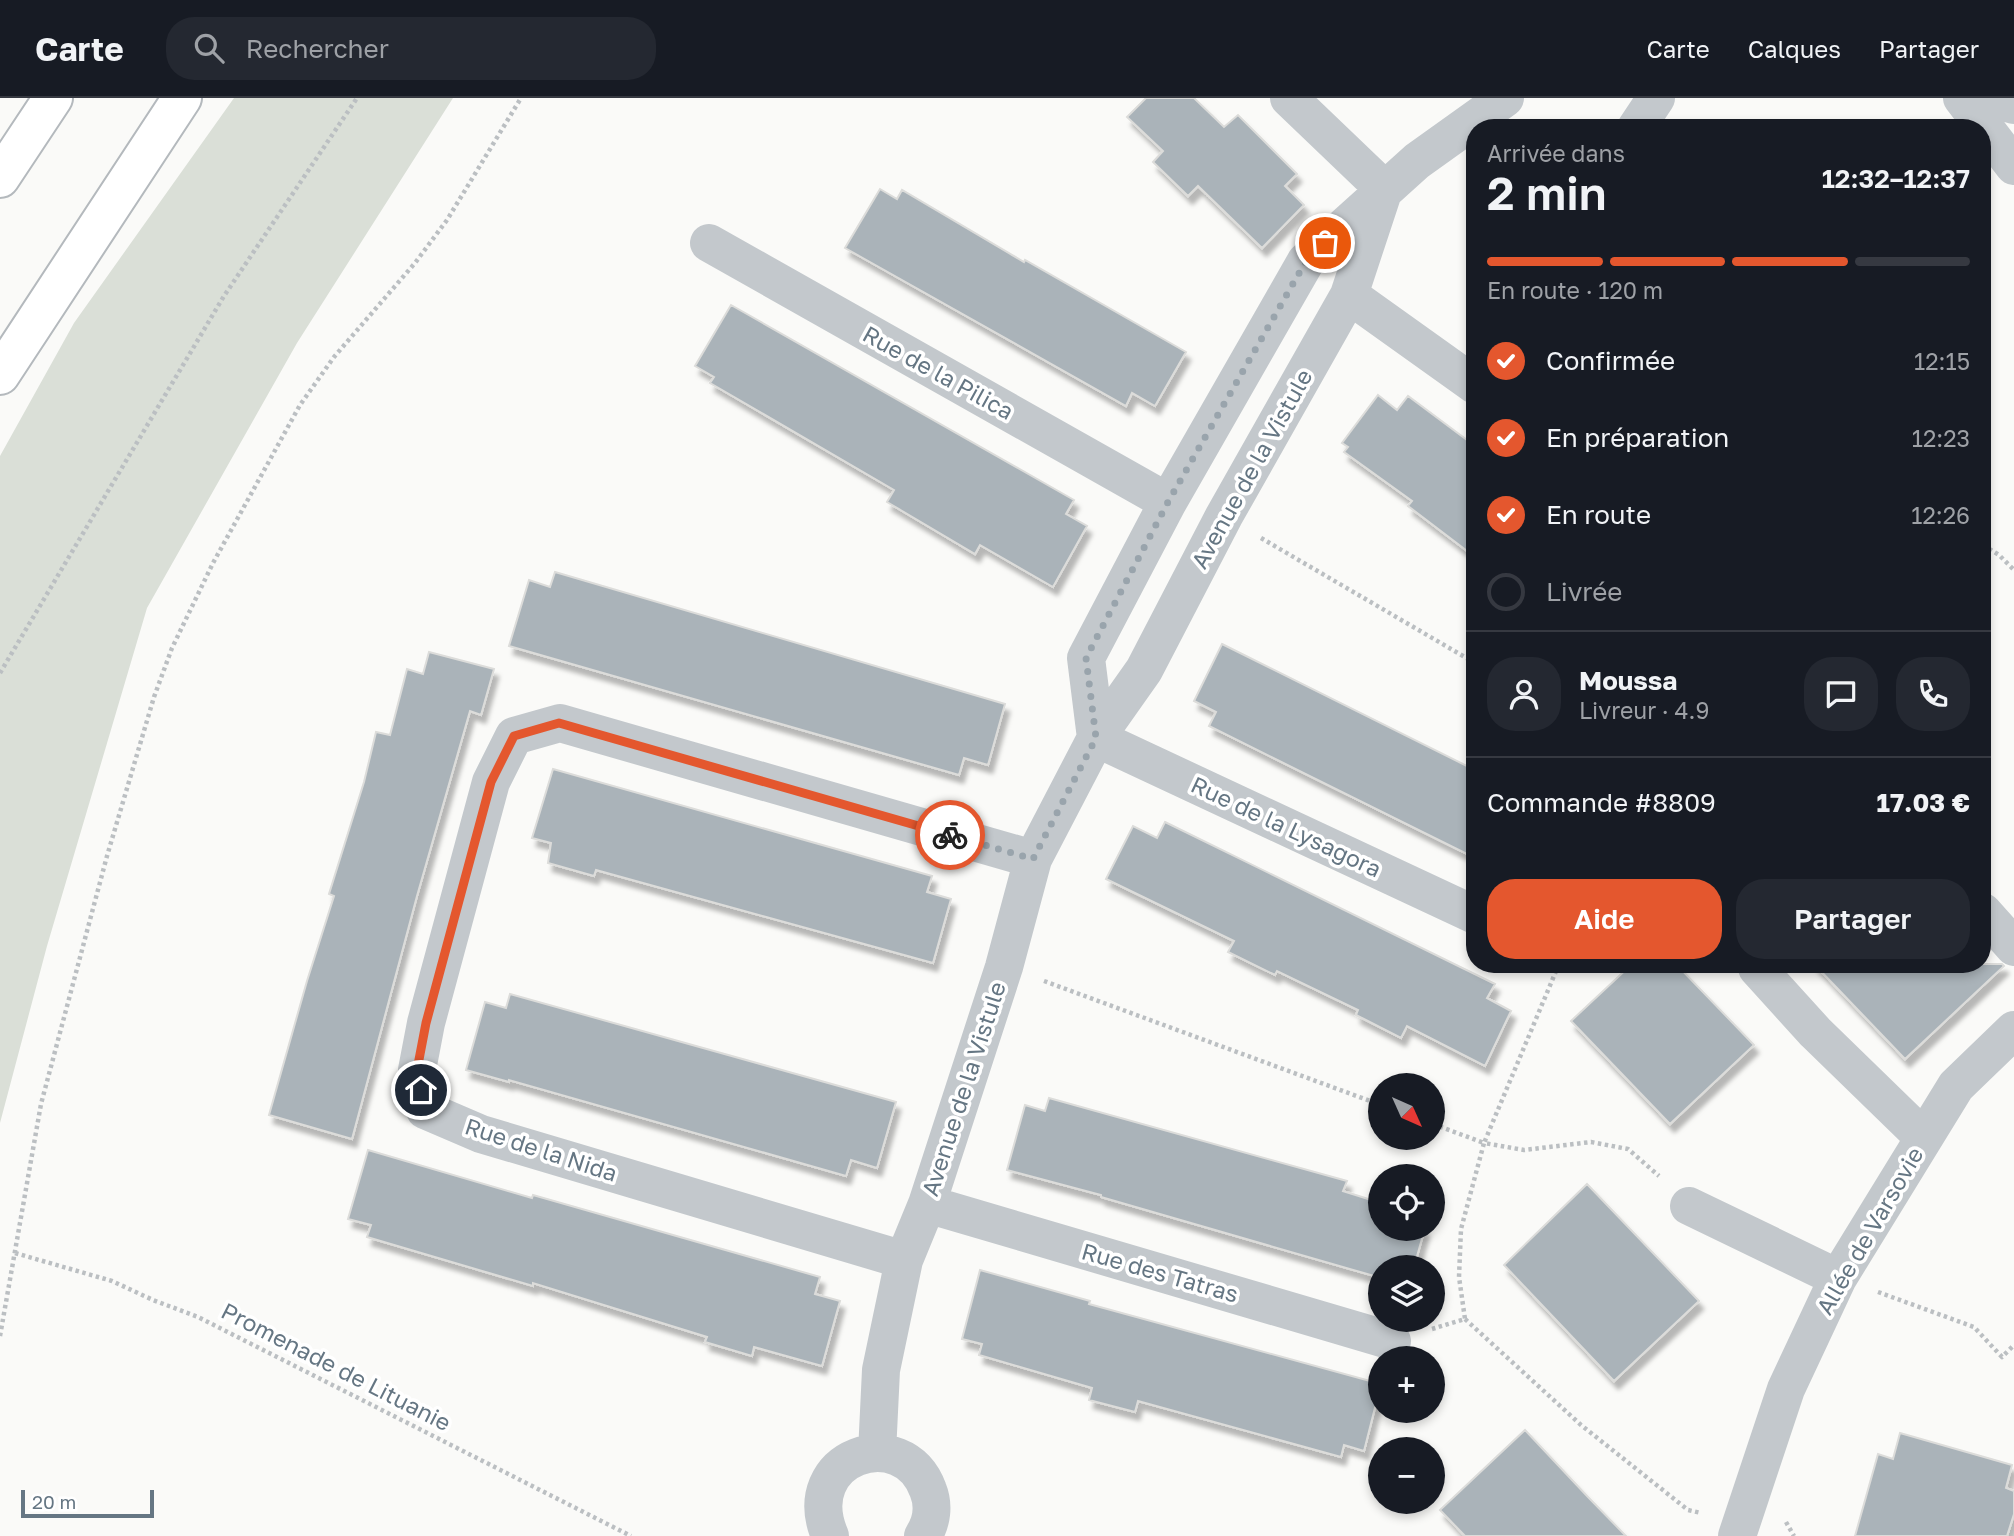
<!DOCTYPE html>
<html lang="fr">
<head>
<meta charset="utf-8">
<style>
	:root { --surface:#171b24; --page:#242831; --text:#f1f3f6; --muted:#9ea1a6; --line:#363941; --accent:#e4572e }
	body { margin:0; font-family:"Golos Text",sans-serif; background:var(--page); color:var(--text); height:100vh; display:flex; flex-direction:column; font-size:26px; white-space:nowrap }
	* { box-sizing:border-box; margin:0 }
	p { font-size:23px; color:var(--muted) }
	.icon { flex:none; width:38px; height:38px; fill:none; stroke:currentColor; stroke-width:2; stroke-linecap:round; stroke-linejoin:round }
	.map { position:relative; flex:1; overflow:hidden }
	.side { position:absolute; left:1466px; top:21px; width:525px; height:854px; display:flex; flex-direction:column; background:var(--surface); border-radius:28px; box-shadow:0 4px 10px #0003 }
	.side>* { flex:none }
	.needle { width:46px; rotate:135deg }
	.tools { position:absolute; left:1368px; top:975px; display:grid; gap:14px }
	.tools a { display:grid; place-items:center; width:77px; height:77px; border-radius:50%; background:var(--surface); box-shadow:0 4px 10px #0003; font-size:35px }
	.scale { position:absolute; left:21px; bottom:18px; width:133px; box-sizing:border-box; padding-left:7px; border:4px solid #657683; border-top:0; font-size:19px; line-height:24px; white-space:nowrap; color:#657683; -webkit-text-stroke:5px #fff; paint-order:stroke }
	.pin { position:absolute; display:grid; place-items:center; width:60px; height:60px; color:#fff; margin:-30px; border:4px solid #fff; border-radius:50%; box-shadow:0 2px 7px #0007 }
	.courier { position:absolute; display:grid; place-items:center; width:70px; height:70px; margin:-35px; border:5px solid #e4572e; border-radius:50%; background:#fff; color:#222; box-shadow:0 2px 9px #0007 }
	.headline em { font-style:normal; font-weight:600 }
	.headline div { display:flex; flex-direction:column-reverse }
	.headline { display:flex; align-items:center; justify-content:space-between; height:119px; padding:0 21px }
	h1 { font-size:46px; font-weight:600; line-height:52px }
	.bar { display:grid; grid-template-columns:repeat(4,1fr); gap:10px 7px; align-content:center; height:84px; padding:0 21px }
	.bar i { height:9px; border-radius:5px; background:var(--line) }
	.bar .current { background:var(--accent) }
	.bar p { grid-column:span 4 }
	.line { display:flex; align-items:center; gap:18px; padding:0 21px; border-top:2px solid var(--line) }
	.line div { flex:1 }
	.round { display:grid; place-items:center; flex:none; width:74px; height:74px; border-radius:28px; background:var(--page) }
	ol { padding:0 21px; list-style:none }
	li { display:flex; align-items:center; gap:21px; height:77px }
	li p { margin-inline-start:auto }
	li .icon { padding:7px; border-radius:50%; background:var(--accent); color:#fff; stroke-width:4 }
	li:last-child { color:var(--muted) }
	li i { width:38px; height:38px; border:4px solid var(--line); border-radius:50% }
	.button { display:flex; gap:14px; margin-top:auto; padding:14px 21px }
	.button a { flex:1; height:80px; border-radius:28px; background:var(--accent); color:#fff; font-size:28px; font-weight:600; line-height:80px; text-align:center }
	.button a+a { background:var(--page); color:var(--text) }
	header { display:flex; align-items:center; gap:42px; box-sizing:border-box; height:98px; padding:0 35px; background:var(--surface); border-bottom:2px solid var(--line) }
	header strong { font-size:33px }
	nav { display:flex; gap:38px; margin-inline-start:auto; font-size:24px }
	.search { width:490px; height:63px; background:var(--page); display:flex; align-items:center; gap:18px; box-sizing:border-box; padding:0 24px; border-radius:28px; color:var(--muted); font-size:26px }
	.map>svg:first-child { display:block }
</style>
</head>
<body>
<header>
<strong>Carte</strong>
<div class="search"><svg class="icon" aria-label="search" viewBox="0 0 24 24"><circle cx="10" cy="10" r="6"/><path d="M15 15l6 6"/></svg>Rechercher</div>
<nav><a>Carte</a><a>Calques</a><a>Partager</a></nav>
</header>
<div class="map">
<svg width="2014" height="1438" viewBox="0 0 2014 1438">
	<defs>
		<filter id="shadow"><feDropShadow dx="4.5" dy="8" stdDeviation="2" flood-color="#0004"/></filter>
	</defs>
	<rect width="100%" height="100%" fill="#fafaf8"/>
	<!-- green -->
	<path fill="#dadfd7" d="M 234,0 L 453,0 L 297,245 L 147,510 L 47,848 L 0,1025 L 0,358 L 74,225 Z"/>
	<!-- building -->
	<path fill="#aab3b9" stroke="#dcdcda" stroke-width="2" filter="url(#shadow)" d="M 1146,0 L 1194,0 L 1224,29 L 1238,17 L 1297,76 L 1285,88 L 1304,107 L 1262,150 L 1198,88 L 1188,98 L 1153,64 L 1163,53 L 1127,19 Z
		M 880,91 L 897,101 L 902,92 L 1024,164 L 1025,162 L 1186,254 L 1155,308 L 1132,295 L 1126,308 L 845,150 Z
		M 731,207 L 1074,402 L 1066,416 L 1087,428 L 1053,489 L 980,447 L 975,456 L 887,404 L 894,392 L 710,285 L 714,279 L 695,268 Z
		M 1378,297 L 1397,312 L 1408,298 L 1475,348 L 1475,459 L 1408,408 L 1412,403 L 1344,354 L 1348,349 L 1342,345 Z
		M 555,474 L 1005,606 L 988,667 L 964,660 L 959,677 L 509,548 L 529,482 L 550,489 Z
		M 1222,546 L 1475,672 L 1475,760 L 1209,628 L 1216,614 L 1194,603 Z
		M 429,554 L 494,571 L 481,617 L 470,613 L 417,798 L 352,1041 L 269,1017 L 307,883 L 334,798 L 329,796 L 364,684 L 376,634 L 390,637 L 407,571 L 423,576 Z
		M 553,671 L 932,778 L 927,794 L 951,801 L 933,865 L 596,772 L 594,778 L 548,765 L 551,745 L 532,740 Z
		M 1165,724 L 1495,886 L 1487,900 L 1511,913 L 1485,968 L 1407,928 L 1401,940 L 1356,917 L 1358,912 L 1277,873 L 1275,877 L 1228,854 L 1234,843 L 1106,781 L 1133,728 L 1157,740 Z
		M 1632,866 L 1676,866 L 1754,947 L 1670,1026 L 1571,923 Z
		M 1814,866 L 2002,866 L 2004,868 L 1905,961 Z
		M 510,896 L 896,1004 L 877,1070 L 851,1062 L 846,1078 L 509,982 L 509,984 L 466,972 L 485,904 L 506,910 Z
		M 1049,1000 L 1347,1083 L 1343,1093 L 1381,1105 L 1381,1130 L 1425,1130 L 1414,1169 L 1381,1169 L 1381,1180 L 1101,1099 L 1101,1097 L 1007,1072 L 1025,1007 L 1045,1013 Z
		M 368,1052 L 532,1100 L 533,1097 L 820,1179 L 815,1196 L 840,1203 L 822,1268 L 754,1249 L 752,1258 L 705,1244 L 707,1239 L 533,1185 L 533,1188 L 367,1139 L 371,1127 L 348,1121 Z
		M 1587,1086 L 1699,1203 L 1614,1283 L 1504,1167 Z
		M 980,1172 L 1090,1203 L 1089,1206 L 1381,1286 L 1364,1353 L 1344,1347 L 1341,1359 L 1138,1303 L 1135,1314 L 1089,1302 L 1092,1290 L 979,1257 L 982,1246 L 962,1241 Z
		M 1525,1332 L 1588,1399 L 1626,1438 L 1465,1438 L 1440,1412 Z
		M 1900,1335 L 2012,1367 L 2006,1390 L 2014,1393 L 2014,1416 L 2007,1438 L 1855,1438 L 1878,1356 L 1893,1361 Z"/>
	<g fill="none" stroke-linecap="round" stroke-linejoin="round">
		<defs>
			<path id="highway" d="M 0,80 L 53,0
				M 0,277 L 182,0"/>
		</defs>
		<!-- highway casing -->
		<use href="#highway" stroke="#b4b9bd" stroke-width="42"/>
		<!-- path -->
		<path stroke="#bbbfc2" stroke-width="4.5" stroke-dasharray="3.5 3.5" stroke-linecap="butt" d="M 1261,440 L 1475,565
			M 1983,447 L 1999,457 L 2014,472
			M 0,575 L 224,198 L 357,0
			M 1044,883 L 1381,1007
			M 1433,1026 L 1484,1045 L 1559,866
			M 15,1155 L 112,1183 L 153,1202 L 198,1219 L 631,1438
			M 1878,1194 L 1974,1229 L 2002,1259 L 2014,1247
			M 1465,1221 L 1581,1327 L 1688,1412 L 1701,1415
			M 1432,1231 L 1465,1221 L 1459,1179 L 1461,1131 L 1484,1045 L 1524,1052 L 1591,1044 L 1628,1051 L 1659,1078
			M 0,1238 L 41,1006 L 107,758 L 154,599 L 172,550 L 213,465 L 300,307 L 334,259 L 415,165 L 447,122 L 521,0
			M 1786,1424 L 1794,1438"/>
		<!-- minor -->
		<path stroke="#c3c8cc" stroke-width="38" d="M 1289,0 L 1384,91
			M 1962,0 L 2014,68
			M 1990,0 L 2014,7
			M 1636,30 L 1656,0
			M 709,145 L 1168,404
			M 1349,197 L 1475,287
			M 1096,640 L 1086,560 L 1168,404 L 1306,163 L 1417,63 L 1505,0
			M 1096,640 L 1475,817
			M 1983,814 L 2014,849
			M 1756,866 L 1757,870 L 1815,934 L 1924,1040
			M 927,1106 L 1392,1243
			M 1689,1108 L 1838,1180
			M 904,1162 L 481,1036 L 425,1012 L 417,972 L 426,925 L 491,684 L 514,638 L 560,625 L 1033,761
			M 877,1355 L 881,1272 L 904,1162 L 927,1106 L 1004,869 L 1033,761 L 1096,640 L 1144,572 L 1224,418 L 1349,197 L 1384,91
			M 830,1438 C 796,1358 903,1323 928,1392 C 934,1407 932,1424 923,1438
			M 1737,1438 L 1786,1291 L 1838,1180 L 1956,988 L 2014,932"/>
		<!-- highway -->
		<use href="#highway" stroke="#fff" stroke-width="38"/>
	</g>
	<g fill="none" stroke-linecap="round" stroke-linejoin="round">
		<!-- done -->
		<path stroke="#99a4ac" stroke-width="7" stroke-dasharray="0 12.6" d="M 950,737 L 1033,761 L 1096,640 L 1086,560 L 1168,404 L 1306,163 L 1325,145"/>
		<!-- route -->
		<path stroke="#e4572e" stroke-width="9" d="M 421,992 L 417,972 L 426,925 L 491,684 L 514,638 L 559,625 L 950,737"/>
	</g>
	<g text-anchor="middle" stroke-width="7" stroke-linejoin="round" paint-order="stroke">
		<!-- street labels -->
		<g font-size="23" fill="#657683" stroke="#fff">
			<text transform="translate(938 275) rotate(29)" y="8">Rue de la Pilica</text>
			<text transform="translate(1252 371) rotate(-61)" y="8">Avenue de la Vistule</text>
			<text transform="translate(1286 729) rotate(25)" y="8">Rue de la Lysagora</text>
			<text transform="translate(964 991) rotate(-72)" y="8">Avenue de la Vistule</text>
			<text transform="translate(541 1052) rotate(18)" y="8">Rue de la Nida</text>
			<text transform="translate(1870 1133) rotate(-60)" y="8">Allée de Varsovie</text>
			<text transform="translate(1160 1175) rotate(16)" y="8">Rue des Tatras</text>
			<text transform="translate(336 1269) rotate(27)" y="8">Promenade de Lituanie</text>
		</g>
	</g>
</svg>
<div class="tools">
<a><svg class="needle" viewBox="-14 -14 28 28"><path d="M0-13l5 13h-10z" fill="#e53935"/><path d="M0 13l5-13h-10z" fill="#9ea1a6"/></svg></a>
<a><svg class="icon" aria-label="locate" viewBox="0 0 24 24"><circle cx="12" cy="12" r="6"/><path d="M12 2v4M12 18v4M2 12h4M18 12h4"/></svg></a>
<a><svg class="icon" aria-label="layers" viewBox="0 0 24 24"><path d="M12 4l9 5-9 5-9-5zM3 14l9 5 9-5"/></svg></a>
<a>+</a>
<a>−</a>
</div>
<div class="scale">20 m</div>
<div class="pin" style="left:1325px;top:145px;background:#ea580c"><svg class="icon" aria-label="bag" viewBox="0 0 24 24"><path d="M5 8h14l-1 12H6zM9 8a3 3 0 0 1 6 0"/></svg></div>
<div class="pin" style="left:421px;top:992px;background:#1f2937"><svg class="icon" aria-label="home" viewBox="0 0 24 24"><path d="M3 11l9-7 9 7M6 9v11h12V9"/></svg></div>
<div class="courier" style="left:950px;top:737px"><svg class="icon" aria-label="bike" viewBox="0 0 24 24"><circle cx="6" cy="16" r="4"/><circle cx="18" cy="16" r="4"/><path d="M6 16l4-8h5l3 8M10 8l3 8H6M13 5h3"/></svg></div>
<section class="side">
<div class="headline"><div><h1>2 min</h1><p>Arrivée dans</p></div><em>12:32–12:37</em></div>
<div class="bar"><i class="current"></i><i class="current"></i><i class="current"></i><i></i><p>En route · 120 m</p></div>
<ol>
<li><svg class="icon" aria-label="check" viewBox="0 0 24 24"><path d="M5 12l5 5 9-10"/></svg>Confirmée<p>12:15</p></li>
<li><svg class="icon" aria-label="check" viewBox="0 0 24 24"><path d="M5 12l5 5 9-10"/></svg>En préparation<p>12:23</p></li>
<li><svg class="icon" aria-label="check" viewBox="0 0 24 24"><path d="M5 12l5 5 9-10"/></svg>En route<p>12:26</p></li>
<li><i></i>Livrée</li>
</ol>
<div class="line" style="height:126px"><a class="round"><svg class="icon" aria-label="person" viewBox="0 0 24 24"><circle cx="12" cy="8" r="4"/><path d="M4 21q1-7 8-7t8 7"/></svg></a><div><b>Moussa</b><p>Livreur · 4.9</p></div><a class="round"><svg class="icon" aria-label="chat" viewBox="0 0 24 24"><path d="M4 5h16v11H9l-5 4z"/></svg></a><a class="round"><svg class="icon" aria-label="phone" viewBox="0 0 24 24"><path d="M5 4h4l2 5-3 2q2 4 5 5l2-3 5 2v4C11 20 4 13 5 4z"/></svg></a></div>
<div class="line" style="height:91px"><div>Commande #8809</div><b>17.03 €</b></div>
<div class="button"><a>Aide</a><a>Partager</a></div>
</section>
</div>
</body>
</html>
